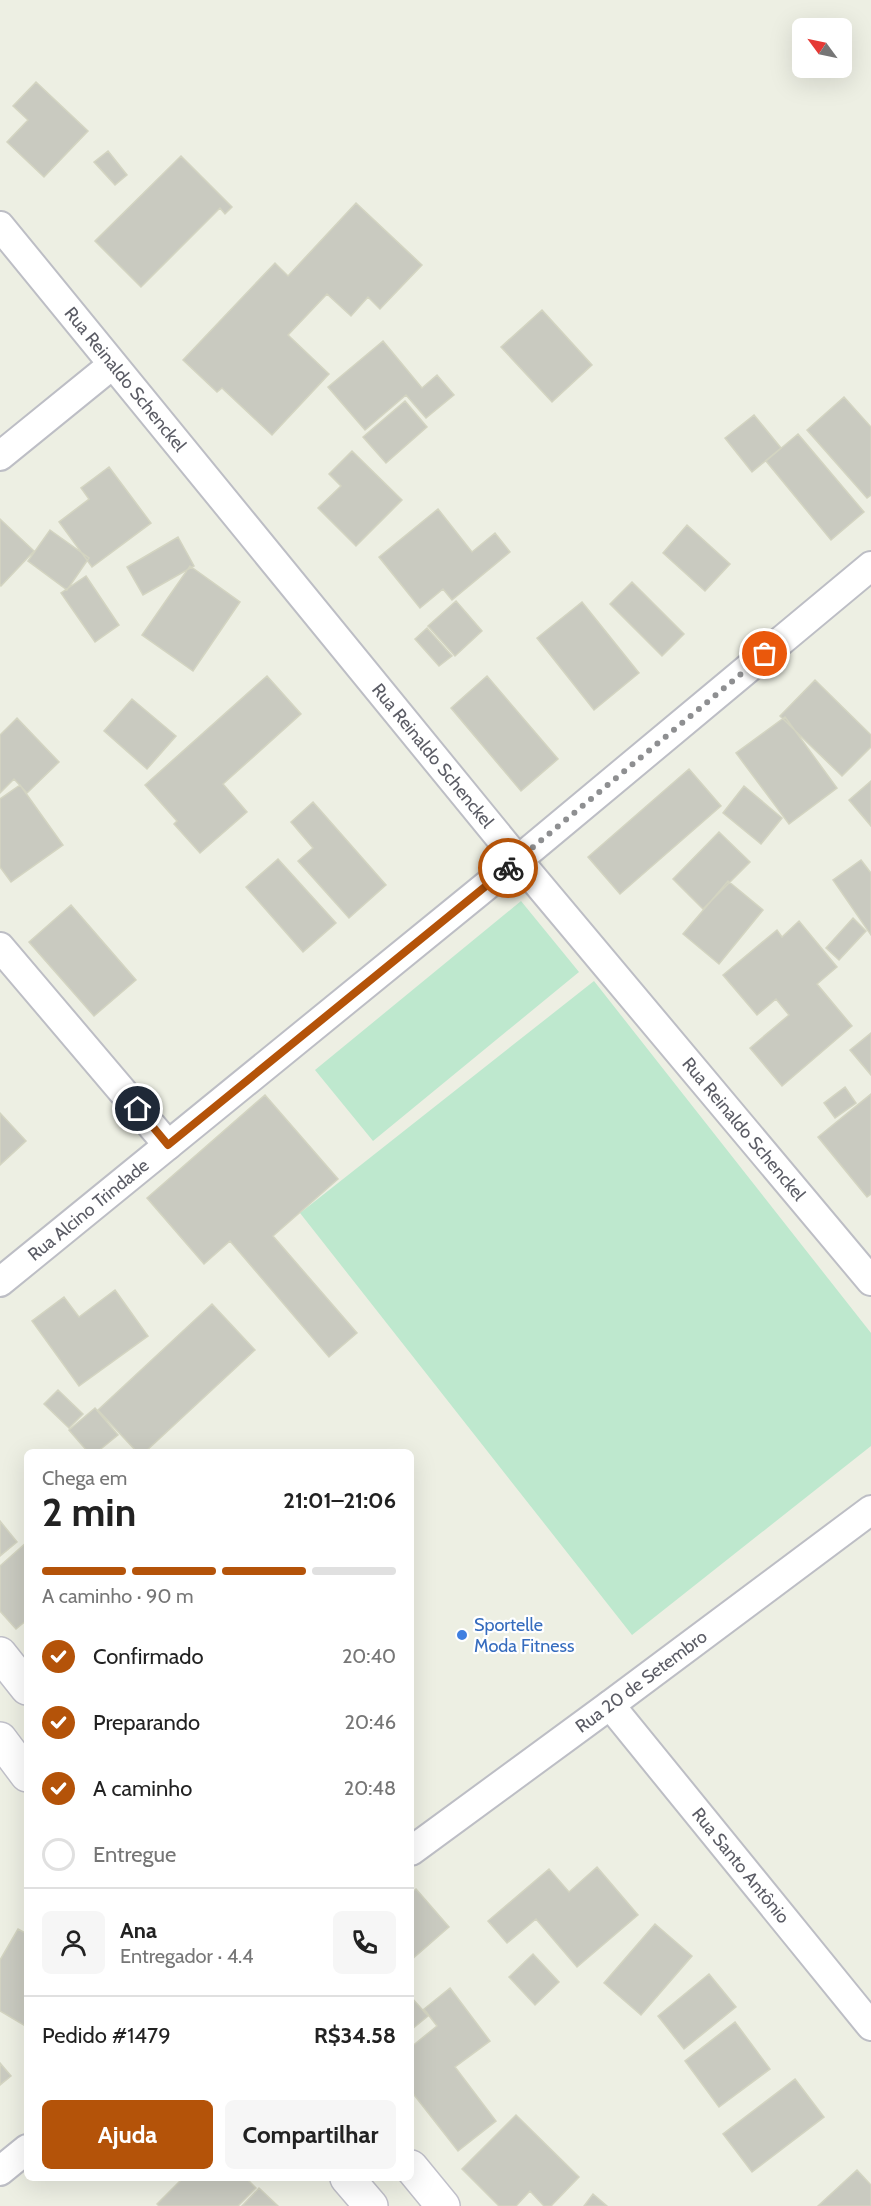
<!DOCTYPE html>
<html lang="pt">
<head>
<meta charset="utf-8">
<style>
	:root { --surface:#fff; --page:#f6f6f6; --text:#222; --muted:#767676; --line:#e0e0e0; --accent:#b45309 }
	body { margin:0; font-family:Cabin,sans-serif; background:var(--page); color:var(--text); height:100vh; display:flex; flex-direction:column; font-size:22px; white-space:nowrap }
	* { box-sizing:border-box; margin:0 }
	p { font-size:20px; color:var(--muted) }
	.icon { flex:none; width:33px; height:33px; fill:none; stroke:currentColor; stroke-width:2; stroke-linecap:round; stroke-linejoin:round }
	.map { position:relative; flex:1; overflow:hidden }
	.details { position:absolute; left:24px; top:1449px; width:390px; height:732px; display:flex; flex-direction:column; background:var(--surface); border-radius:9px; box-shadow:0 6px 24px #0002 }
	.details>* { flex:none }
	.needle { width:39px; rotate:303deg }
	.controls { position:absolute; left:792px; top:18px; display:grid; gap:12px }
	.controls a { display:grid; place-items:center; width:60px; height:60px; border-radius:9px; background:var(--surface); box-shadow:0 6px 24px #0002; font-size:30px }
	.pin { position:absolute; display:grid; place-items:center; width:51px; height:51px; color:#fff; margin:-26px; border:3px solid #fff; border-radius:50%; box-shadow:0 2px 6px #0007 }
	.courier { position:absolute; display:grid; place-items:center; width:60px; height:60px; margin:-30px; border:4px solid #b45309; border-radius:50%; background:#fff; color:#222; box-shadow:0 2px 8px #0007 }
	.overview em { font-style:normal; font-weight:700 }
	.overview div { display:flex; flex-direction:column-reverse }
	.overview { display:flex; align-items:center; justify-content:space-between; height:102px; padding:0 18px }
	h1 { font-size:39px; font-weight:700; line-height:45px }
	.bar { display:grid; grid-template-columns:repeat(4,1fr); gap:9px 6px; align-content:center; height:72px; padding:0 18px }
	.bar i { height:8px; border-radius:4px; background:var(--line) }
	.bar .selected { background:var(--accent) }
	.bar p { grid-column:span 4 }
	.line { display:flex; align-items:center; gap:15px; padding:0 18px; border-top:2px solid var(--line) }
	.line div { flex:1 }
	.round { display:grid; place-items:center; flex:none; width:63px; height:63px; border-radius:9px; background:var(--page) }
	ol { padding:0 18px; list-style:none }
	li { display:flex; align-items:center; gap:18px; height:66px }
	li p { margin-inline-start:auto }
	li .icon { padding:6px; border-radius:50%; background:var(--accent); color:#fff; stroke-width:4 }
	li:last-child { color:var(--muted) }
	li i { width:33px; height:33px; border:3px solid var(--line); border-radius:50% }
	.primary-button { display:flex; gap:12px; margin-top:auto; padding:12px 18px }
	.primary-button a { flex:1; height:69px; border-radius:9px; background:var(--accent); color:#fff; font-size:24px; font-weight:700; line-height:69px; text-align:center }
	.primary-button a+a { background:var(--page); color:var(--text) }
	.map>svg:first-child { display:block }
</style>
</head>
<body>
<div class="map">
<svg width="871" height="2206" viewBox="0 0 871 2206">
	<rect width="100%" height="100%" fill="#edefe3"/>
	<!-- green -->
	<path fill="#bee8ce" d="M 521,901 L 579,972 L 373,1141 L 315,1070 Z
		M 594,981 L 871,1333 L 871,1446 L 632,1635 L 300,1213 Z"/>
	<!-- building -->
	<path fill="#c9cac0" stroke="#d3d4c1" stroke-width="1.5" d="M 36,82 L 88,131 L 44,177 L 7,142 L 28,120 L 13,106 Z
		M 108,151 L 127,175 L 115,185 L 94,162 Z
		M 181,156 L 232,207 L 225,214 L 220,208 L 141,287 L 95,241 Z
		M 356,203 L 422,265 L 380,309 L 368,297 L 351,316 L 327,294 L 288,335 L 329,374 L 272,435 L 222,388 L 217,392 L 183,360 L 275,263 L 288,276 Z
		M 542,310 L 592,365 L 552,402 L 501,347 Z
		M 383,341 L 422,388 L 437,375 L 454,395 L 426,418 L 406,395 L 365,430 L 328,387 Z
		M 844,397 L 871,427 L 871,495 L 867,498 L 807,430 Z
		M 405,401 L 427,427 L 386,463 L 363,437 Z
		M 754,415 L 781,448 L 752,472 L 725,438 Z
		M 798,434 L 864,512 L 831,540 L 766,461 Z
		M 352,451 L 402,500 L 356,546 L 318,508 L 341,486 L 329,474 Z
		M 109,467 L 151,523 L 92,567 L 59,522 L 89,499 L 81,488 Z
		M 438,509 L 472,552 L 495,533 L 510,552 L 452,600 L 443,589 L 420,608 L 379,557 Z
		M 0,519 L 34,551 L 1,586 L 0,584 Z
		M 687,525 L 730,564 L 705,591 L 663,553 Z
		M 50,530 L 89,558 L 67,590 L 28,561 Z
		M 178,537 L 194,566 L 143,595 L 127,567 Z
		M 190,566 L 240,602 L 193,671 L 142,635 Z
		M 86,576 L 119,625 L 95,642 L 61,593 Z
		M 632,582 L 684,634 L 662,656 L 610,604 Z
		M 456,601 L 482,631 L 455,656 L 428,626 Z
		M 582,602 L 639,673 L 594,710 L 537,638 Z
		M 427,628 L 452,656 L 439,666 L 415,639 Z
		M 267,676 L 301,714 L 223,784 L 247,812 L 200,853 L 174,824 L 177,821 L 145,785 Z
		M 487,676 L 558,759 L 521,791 L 451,708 Z
		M 815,680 L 871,735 L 871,747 L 842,776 L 780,716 Z
		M 132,699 L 176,736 L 147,769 L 104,731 Z
		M 785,717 L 837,788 L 789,824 L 736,753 Z
		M 17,718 L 59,762 L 27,793 L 14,779 L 0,793 L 0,735 Z
		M 689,769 L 721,806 L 620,894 L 588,857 Z
		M 871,781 L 871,826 L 849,800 Z
		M 20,785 L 63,845 L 11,882 L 0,867 L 0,799 Z
		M 744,786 L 782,818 L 761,844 L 723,813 Z
		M 313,802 L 386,885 L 349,918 L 298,861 L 313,848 L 291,822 Z
		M 719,832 L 750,862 L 703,909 L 673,879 Z
		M 278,859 L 336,923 L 303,952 L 246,887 Z
		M 861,860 L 871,873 L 871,935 L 833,880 Z
		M 728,881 L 763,910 L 719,964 L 683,934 Z
		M 71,905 L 136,980 L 94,1016 L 29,942 Z
		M 853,918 L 866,931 L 839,960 L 826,948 Z
		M 799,921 L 837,967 L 817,984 L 852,1026 L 782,1086 L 750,1048 L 789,1015 L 776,999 L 757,1015 L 723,975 L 777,930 L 782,937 Z
		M 871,1033 L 871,1075 L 850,1050 Z
		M 845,1087 L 856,1103 L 835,1118 L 824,1103 Z
		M 871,1094 L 871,1194 L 867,1197 L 818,1137 Z
		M 265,1095 L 338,1179 L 273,1236 L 357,1333 L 329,1357 L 230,1241 L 204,1264 L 147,1198 Z
		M 0,1113 L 26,1141 L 0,1165 Z
		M 115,1290 L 148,1336 L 79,1386 L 32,1321 L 64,1297 L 79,1317 Z
		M 212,1304 L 255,1350 L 145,1452 L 137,1452 L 98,1410 Z
		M 58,1390 L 83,1414 L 69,1428 L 44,1404 Z
		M 95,1408 L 118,1435 L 97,1452 L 88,1452 L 69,1430 Z
		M 0,1521 L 17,1542 L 0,1556 Z
		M 27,1542 L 27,1620 L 16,1629 L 0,1611 L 0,1566 Z
		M 597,1867 L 638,1915 L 577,1967 L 536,1919 L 507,1943 L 488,1921 L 549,1869 L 569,1892 Z
		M 416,1889 L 449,1927 L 411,1960 L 411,1893 Z
		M 655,1924 L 692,1956 L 641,2015 L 604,1983 Z
		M 18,1929 L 27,1934 L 27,2027 L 0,2011 L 0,1960 Z
		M 533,1954 L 559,1982 L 535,2005 L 509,1977 Z
		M 709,1974 L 736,2007 L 684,2049 L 658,2016 Z
		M 450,1988 L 490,2041 L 455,2067 L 496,2121 L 458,2151 L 411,2091 L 411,2047 L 437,2026 L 424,2009 Z
		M 411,1997 L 428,2016 L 411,2030 Z
		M 735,2022 L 770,2069 L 719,2107 L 685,2061 Z
		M 0,2063 L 11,2076 L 0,2085 Z
		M 795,2079 L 824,2117 L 752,2172 L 723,2134 Z
		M 516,2115 L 579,2177 L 551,2206 L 544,2206 L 530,2191 L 516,2206 L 499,2206 L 462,2169 Z
		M 857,2170 L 871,2185 L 871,2206 L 818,2206 Z
		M 183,2178 L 246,2178 L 256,2188 L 238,2206 L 159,2206 L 157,2204 Z
		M 259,2188 L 278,2206 L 242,2206 Z
		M 593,2194 L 607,2206 L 584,2206 Z"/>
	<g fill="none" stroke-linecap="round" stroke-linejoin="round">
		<defs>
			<g id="minor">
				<path id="s1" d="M 0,226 L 518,860 L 871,1281"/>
				<path d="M 0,456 L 112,365"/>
				<path d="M 0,947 L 168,1145"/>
				<path id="s2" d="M 0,1282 L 518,860 L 871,566"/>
				<path id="s3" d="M 610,1705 L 871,2026"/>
				<path id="s4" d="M 411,1851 L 610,1705 L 871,1510"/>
				<path d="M 0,2171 L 27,2149"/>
			</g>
			<path id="secondary" d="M 0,1654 L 27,1688
				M 0,1739 L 27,1775
				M 411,2167 L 443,2206
				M 347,2178 L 371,2206"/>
		</defs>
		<!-- minor casing -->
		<use href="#minor" stroke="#bdbec5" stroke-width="32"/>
		<!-- secondary casing -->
		<use href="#secondary" stroke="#c0c0c9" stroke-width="36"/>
		<!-- minor -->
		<use href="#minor" stroke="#fff" stroke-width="28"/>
		<!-- secondary -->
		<use href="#secondary" stroke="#fff" stroke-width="33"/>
	</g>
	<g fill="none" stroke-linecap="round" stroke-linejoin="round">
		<!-- done -->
		<path stroke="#8e8f91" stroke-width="6" stroke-dasharray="0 10.8" d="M 508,868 L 765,654"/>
		<!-- route -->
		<path stroke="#b45309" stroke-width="8" d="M 138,1109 L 168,1145 L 508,868"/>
	</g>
	<!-- markers -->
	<circle fill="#3f7fe0" stroke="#fff" stroke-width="2" cx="462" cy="1635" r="6"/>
	<g text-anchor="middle" stroke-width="4.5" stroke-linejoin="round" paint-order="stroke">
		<!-- street labels -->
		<g font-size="18" fill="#5b5c65" stroke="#fff">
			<text dy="6" stroke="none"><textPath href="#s1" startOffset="198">Rua Reinaldo Schenckel</textPath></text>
			<text dy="6" stroke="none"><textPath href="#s1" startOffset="684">Rua Reinaldo Schenckel</textPath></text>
			<text dy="6" stroke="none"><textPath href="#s1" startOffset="1170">Rua Reinaldo Schenckel</textPath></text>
			<text dy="6" stroke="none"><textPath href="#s2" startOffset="114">Rua Alcino Trindade</textPath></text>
			<text dy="6" stroke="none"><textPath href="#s4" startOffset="286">Rua 20 de Setembro</textPath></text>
			<text dy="6" stroke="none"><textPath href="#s3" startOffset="207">Rua Santo Antônio</textPath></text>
		</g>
		<!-- shop labels -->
		<g font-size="18" fill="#366cbe" stroke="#fff" text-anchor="start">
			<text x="474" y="1631">Sportelle<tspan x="474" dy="21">Moda Fitness</tspan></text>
		</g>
	</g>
</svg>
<div class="controls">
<a><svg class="needle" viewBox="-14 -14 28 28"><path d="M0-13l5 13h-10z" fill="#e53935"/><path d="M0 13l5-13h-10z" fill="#767676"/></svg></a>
</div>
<div class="pin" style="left:765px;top:654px;background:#ea580c"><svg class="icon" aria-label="bag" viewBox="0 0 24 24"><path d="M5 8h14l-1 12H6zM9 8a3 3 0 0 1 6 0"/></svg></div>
<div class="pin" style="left:138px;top:1109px;background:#1f2937"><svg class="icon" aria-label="home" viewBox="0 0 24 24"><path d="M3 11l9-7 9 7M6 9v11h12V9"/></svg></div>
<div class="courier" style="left:508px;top:868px"><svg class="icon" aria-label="bike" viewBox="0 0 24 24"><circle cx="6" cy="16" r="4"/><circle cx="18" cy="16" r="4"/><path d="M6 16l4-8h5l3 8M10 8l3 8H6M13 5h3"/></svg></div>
<section class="details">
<div class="overview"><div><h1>2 min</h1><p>Chega em</p></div><em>21:01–21:06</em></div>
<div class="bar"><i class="selected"></i><i class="selected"></i><i class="selected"></i><i></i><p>A caminho · 90 m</p></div>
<ol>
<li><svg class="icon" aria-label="check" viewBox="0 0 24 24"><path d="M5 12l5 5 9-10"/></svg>Confirmado<p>20:40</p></li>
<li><svg class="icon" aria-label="check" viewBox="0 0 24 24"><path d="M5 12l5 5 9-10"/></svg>Preparando<p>20:46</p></li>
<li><svg class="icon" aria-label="check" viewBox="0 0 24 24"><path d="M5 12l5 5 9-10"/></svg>A caminho<p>20:48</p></li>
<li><i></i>Entregue</li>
</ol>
<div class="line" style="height:108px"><a class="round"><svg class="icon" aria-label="person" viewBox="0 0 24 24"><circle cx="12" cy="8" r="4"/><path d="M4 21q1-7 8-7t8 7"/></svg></a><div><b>Ana</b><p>Entregador · 4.4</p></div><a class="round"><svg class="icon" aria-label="phone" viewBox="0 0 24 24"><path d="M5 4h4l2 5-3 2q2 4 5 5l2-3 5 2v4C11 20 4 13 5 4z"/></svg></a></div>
<div class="line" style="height:78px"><div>Pedido #1479</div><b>R$34.58</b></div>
<div class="primary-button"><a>Ajuda</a><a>Compartilhar</a></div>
</section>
</div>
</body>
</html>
